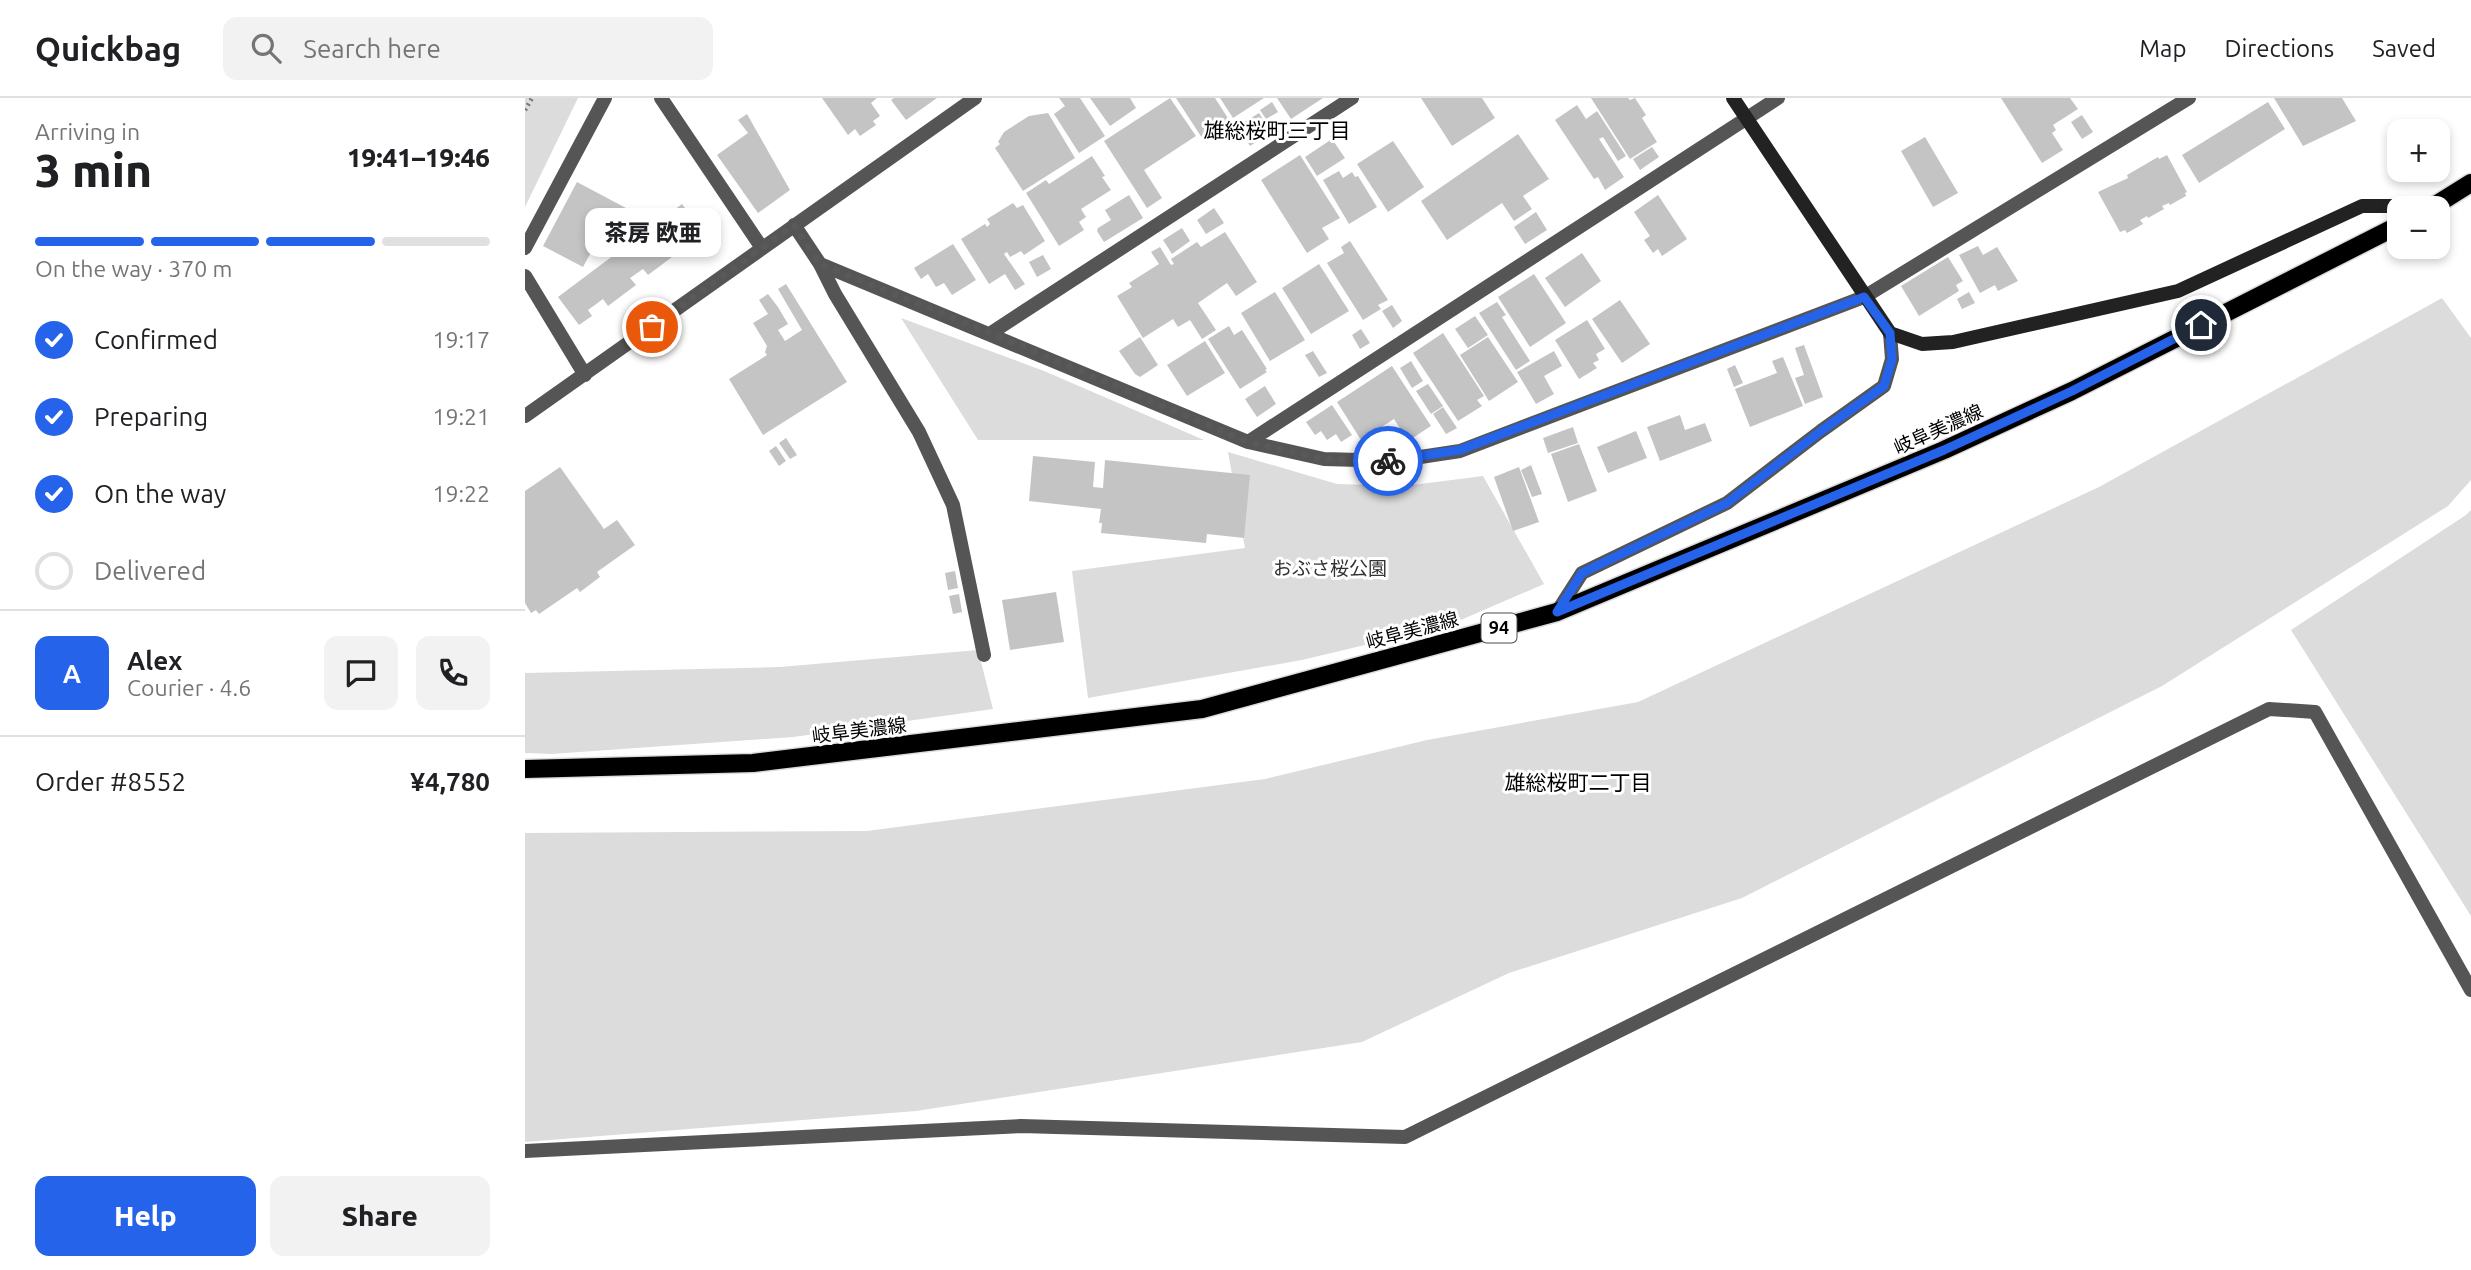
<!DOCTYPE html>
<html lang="en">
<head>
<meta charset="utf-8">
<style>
	:root { --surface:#fff; --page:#f2f2f2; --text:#202124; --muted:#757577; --line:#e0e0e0; --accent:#2563eb }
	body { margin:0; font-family:Ubuntu,"Noto Sans JP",sans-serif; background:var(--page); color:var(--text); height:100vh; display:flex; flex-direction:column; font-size:26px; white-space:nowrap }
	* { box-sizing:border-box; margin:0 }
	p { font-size:23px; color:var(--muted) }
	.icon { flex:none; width:38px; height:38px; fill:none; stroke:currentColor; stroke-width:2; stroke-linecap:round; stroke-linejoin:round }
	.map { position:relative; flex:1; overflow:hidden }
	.panel { display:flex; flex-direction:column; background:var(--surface); width:525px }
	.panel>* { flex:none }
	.buttons { position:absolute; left:1862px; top:21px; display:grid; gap:14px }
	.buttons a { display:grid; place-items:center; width:63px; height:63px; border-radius:14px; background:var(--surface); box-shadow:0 4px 10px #0003; font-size:35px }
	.pin { position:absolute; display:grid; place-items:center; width:60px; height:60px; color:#fff; margin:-30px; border:4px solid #fff; border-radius:50%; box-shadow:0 2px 7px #0007 }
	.courier { position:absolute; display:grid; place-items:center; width:70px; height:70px; margin:-35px; border:5px solid #2563eb; border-radius:50%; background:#fff; color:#222; box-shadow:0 2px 9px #0007 }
	.bubble { position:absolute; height:49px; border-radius:14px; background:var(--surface); box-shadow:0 4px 10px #0003; font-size:23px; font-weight:800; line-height:49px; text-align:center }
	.overview em { font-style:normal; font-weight:800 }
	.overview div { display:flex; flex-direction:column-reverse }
	.overview { display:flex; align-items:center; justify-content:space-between; height:119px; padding:0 35px }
	h1 { font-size:46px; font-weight:800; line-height:52px }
	.bar { display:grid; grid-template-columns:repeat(4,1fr); gap:10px 7px; align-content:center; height:84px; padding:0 35px }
	.bar i { height:9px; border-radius:5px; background:var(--line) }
	.bar .active { background:var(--accent) }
	.bar p { grid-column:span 4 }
	.line { display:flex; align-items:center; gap:18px; padding:0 35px; border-top:2px solid var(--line) }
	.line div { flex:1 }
	.round { display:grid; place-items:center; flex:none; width:74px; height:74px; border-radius:14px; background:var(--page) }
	ol { padding:0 35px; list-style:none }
	li { display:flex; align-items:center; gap:21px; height:77px }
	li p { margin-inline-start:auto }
	li .icon { padding:7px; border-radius:50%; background:var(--accent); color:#fff; stroke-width:4 }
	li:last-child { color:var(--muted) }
	li i { width:38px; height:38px; border:4px solid var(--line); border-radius:50% }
	.primary-button { display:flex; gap:14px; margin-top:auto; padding:14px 35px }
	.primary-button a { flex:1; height:80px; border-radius:14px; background:var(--accent); color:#fff; font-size:28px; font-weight:800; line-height:80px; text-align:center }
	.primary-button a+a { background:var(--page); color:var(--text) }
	header { display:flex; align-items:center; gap:42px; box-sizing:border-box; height:98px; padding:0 35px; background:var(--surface); border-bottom:2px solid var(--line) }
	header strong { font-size:33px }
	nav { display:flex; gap:38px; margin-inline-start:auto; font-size:24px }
	.search { width:490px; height:63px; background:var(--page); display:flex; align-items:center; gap:18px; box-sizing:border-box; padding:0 24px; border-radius:14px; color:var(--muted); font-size:26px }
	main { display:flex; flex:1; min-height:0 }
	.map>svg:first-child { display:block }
</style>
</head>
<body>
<header>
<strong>Quickbag</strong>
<div class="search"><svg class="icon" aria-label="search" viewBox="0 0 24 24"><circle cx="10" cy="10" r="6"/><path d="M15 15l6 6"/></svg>Search here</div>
<nav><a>Map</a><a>Directions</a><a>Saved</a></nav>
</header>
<main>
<section class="panel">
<div class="overview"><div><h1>3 min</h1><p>Arriving in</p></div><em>19:41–19:46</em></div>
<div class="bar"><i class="active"></i><i class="active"></i><i class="active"></i><i></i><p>On the way · 370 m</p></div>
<ol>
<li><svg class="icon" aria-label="check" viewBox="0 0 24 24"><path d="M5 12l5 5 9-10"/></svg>Confirmed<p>19:17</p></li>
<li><svg class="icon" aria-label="check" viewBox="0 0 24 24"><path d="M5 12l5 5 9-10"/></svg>Preparing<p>19:21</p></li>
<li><svg class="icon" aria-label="check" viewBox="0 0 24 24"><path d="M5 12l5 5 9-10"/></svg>On the way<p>19:22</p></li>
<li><i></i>Delivered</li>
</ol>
<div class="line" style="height:126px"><b class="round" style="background:var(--accent);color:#fff">A</b><div><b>Alex</b><p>Courier · 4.6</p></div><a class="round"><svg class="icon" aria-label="chat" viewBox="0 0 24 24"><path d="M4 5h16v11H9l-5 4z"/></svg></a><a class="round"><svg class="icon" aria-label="phone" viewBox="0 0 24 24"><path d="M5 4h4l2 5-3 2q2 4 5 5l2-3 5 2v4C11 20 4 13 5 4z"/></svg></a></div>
<div class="line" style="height:91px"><div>Order #8552</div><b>¥4,780</b></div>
<div class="primary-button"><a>Help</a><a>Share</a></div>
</section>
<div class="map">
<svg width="1946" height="1172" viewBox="0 0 1946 1172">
	<rect width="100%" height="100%" fill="#fff"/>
	<!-- green -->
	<path fill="#dcdcdc" d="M 0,0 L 53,0 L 0,109 Z
		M 1917,200 L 1946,240 L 1946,382 L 1923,408 L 1637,588 L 1217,800 L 984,875 L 837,944 L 391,1013 L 0,1044 L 0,735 L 342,733 L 740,681 L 902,642 L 1113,604 L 1574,389 Z
		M 376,220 L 519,273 L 679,342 L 453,342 Z
		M 703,354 L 812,386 L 880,388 L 958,378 L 1019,486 L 924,527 L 777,562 L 563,600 L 547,473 L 720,450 Z
		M 1946,412 L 1946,818 L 1766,532 L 1941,417 Z
		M 453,552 L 468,611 L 268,639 L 26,656 L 0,655 L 0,575 L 255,569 Z"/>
	<!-- building -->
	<path fill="#c4c4c4" d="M 297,0 L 352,0 L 346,5 L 355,18 L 348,23 L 351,27 L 335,38 L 330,31 L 323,37 Z
		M 369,0 L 412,0 L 381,22 L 366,2 Z
		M 534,0 L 555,0 L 580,38 L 554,55 L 529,16 L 540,8 Z
		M 565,0 L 605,0 L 611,10 L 585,28 Z
		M 645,0 L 671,38 L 619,72 L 637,100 L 622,110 L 579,43 Z
		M 651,0 L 690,0 L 706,25 L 679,43 Z
		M 695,0 L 739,0 L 708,20 Z
		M 752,0 L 798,0 L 766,21 Z
		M 896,0 L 957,0 L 970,20 L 927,48 Z
		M 1066,0 L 1103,0 L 1105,2 L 1110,0 L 1121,17 L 1117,20 L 1132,44 L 1105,61 Z
		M 1476,0 L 1545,0 L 1553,11 L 1528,27 L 1531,32 L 1527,35 L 1538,52 L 1517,65 Z
		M 1749,0 L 1817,0 L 1831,23 L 1778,48 Z
		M 747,4 L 753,14 L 741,21 L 735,12 Z
		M 1743,4 L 1760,31 L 1674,85 L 1657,57 Z
		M 1052,7 L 1061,21 L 1072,13 L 1101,58 L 1093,63 L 1078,39 L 1074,41 L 1099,79 L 1080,92 L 1073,79 L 1069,81 L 1030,22 Z
		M 523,15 L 550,60 L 498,93 L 470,50 L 475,46 L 473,44 L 479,34 L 504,18 Z
		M 734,15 L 746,34 L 725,48 L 713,28 Z
		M 222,16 L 265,92 L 233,115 L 192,57 L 223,35 L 213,22 Z
		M 1557,17 L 1568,34 L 1557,41 L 1546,24 Z
		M 993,36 L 1024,81 L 998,98 L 1007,111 L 989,123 L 977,105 L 922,142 L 896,103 Z
		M 1400,39 L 1433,95 L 1408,109 L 1376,53 Z
		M 807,41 L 820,60 L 792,78 L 780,59 Z
		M 868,43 L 899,89 L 863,114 L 832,66 Z
		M 1127,49 L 1134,59 L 1115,72 L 1108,61 Z
		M 775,57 L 815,120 L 797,130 L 804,141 L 782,155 L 736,82 Z
		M 1642,57 L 1662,94 L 1660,95 L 1661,98 L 1645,107 L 1644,105 L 1637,108 L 1639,111 L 1623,120 L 1622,118 L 1615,122 L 1618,126 L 1602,135 L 1600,132 L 1595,134 L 1573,94 L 1603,80 L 1602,77 L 1633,59 L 1634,61 Z
		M 567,58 L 580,78 L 577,79 L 586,92 L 556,111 L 561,119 L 554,124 L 559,132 L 534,148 L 501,95 L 521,82 L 524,86 Z
		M 814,73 L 818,80 L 827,74 L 830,79 L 833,78 L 852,109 L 824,126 L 798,82 Z
		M 52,84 L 101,110 L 94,123 L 97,125 L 83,152 L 71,145 L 58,169 L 18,148 Z
		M 604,97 L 618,120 L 579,144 L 572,133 L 573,130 L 586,122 L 580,112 Z
		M 1133,97 L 1162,141 L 1137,158 L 1133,151 L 1128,155 L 1119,142 L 1125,138 L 1109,114 Z
		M 488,105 L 492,110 L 498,107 L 520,143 L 499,157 L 496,153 L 485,159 L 482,154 L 479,156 L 500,186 L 490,192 L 480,176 L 464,186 L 436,141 L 460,126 L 462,129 L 465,126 L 462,121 Z
		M 157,106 L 179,135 L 165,145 L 161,139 L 146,149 L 151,156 L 123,177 L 118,171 L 105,180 L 111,187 L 83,208 L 78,201 L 63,212 L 67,218 L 54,227 L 33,199 Z
		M 689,110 L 699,125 L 681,136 L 672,122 Z
		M 1011,114 L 1022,132 L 1000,146 L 989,129 Z
		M 657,130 L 665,143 L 647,156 L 638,142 Z
		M 700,134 L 732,184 L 711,198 L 702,185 L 673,205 L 691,232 L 677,241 L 665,222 L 653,229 L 648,221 L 618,240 L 592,198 L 607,189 L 604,185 L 634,166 L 626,154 L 635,149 L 646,167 L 649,166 L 646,161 L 672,144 L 676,149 Z
		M 825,143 L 863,202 L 853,207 L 856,211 L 838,222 L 802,165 L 819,155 L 816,149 Z
		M 428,146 L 451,182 L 427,197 L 419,185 L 411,189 L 403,176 L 396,181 L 389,170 Z
		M 1453,148 L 1458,157 L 1472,149 L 1493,183 L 1473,193 L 1470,187 L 1455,195 L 1434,157 Z
		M 1057,155 L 1076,183 L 1040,209 L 1020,180 Z
		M 518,157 L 526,171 L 512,179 L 504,164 Z
		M 1423,159 L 1438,183 L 1431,187 L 1434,193 L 1394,218 L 1376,188 Z
		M 794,166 L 824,213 L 786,236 L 757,190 Z
		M 1009,176 L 1041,225 L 1005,249 L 973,199 Z
		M 261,186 L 322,284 L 238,337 L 204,281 L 242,257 L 240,254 L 242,248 L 228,225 L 243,216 L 234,202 L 243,196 L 253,209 L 263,226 L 253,232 L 260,243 L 277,232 L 253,191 Z
		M 750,194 L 780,242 L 745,263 L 716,215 Z
		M 1444,194 L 1450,205 L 1437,211 L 1432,201 Z
		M 1095,202 L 1125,246 L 1097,265 L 1067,221 Z
		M 972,204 L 981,217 L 977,219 L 1005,263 L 991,272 L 954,215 Z
		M 867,207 L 877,223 L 868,230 L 857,213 Z
		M 950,218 L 963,237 L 943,250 L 930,231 Z
		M 1062,222 L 1080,251 L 1071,256 L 1074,262 L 1068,265 L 1072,270 L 1054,281 L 1030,242 Z
		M 704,228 L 709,237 L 717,232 L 742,271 L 740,272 L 742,274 L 715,291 L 683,241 Z
		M 836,231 L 845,245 L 835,251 L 827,237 Z
		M 918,235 L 959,298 L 952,302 L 957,308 L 933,323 L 888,255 Z
		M 615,239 L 633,267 L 615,279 L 610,276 L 594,253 Z
		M 963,239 L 993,284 L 964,303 L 935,257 Z
		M 680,243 L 700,275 L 662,298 L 642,267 Z
		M 1279,247 L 1298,299 L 1280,306 L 1270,280 L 1279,277 L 1270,250 Z
		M 788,253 L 802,275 L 794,279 L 780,257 Z
		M 1029,253 L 1037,268 L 1019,278 L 1029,296 L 1011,306 L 992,274 Z
		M 1258,259 L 1278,308 L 1225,329 L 1210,291 L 1252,275 L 1247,263 Z
		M 886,263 L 898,283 L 887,290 L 875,270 Z
		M 1210,267 L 1218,285 L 1209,289 L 1202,271 Z
		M 867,268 L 906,328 L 883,343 L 869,321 L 836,342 L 812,304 Z
		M 903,286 L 918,308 L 906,316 L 891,293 Z
		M 740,288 L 751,306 L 732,319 L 720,301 Z
		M 807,307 L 827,337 L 816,344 L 811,336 L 802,342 L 796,333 L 790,337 L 781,324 Z
		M 918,309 L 932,330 L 921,336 L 908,316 Z
		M 1155,317 L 1160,332 L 1180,325 L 1187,343 L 1135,363 L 1122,329 Z
		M 1048,329 L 1053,345 L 1023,355 L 1018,340 Z
		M 1111,333 L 1122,360 L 1083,375 L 1072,349 Z
		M 261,340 L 272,357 L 265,361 L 254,345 Z
		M 1054,346 L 1072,393 L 1043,404 L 1026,356 Z
		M 251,348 L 261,363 L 254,368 L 244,353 Z
		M 508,358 L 570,364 L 568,389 L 578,390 L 580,362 L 725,377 L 719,440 L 682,436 L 681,445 L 576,435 L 577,425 L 574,425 L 576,411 L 504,403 Z
		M 1006,367 L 1017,396 L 1007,399 L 996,372 Z
		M 35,369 L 79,431 L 92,422 L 110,447 L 72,474 L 75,479 L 55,494 L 52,490 L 14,516 L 11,512 L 6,515 L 0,505 L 0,393 Z
		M 994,369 L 1014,424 L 988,433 L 969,379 Z
		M 430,473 L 433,490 L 423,492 L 420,475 Z
		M 531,494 L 539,544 L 485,552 L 477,502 Z
		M 434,496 L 437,514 L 428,516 L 424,498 Z"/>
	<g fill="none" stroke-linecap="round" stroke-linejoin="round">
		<defs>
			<path id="primary" d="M 1906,110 L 1946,85
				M 0,671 L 228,665 L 677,611 L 1032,514 L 1419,352 L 1547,293 L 1874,127"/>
		</defs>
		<!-- primary casing -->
		<use href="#primary" stroke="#dbdbdb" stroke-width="21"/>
		<!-- path -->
		<path stroke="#777" stroke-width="4.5" stroke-dasharray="2 3.5" stroke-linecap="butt" d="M 0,12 L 7,0"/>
		<!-- lane -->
		<path stroke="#555" stroke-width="14" d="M 0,1053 L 496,1028 L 880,1039 L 1744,611 L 1790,614 L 1946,892"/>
		<!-- street -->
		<path stroke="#555" stroke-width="14" d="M 136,0 L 237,150
			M 269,127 L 295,166 L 310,196 L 394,334 L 428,407 L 459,557
			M 0,150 L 80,0
			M 295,166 L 723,344 L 799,361 L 869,363 L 935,353 L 1339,199 L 1664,0
			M 0,178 L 60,277
			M 466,235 L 827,0
			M 0,318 L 450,0
			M 723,344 L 1253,0
			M 1032,514 L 1057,475 L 1202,405 L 1296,333 L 1359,288 L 1367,261 L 1365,235"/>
		<!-- secondary -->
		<path stroke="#222" stroke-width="14" d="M 1208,0 L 1365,235 L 1397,246 L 1428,244 L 1653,193 L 1837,108 L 1876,108 L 1885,110"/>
		<!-- primary -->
		<use href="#primary" stroke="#000" stroke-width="18"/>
	</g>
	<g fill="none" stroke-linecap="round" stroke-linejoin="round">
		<!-- done -->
		<path stroke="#595959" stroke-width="7" stroke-dasharray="0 12.6" d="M 127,229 L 269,127 L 295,166 L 466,235 L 723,344 L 799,361 L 863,363"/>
		<!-- route -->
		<path stroke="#2563eb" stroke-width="9" d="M 863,363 L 935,352 L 1339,199 L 1365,235 L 1367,261 L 1359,288 L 1296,333 L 1202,405 L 1057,475 L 1032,514 L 1419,352 L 1547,293 L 1676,227"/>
	</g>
	<g text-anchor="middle" stroke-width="6" stroke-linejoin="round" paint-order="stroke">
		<!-- shield labels -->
		<rect fill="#fff" stroke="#4c4c4c" stroke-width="2" x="956.5" y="515.5" width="35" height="29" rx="5"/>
		<g font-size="18" font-weight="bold" fill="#000">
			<text x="974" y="536">94</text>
		</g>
		<!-- street labels -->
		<g font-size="19" fill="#000" stroke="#fff">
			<text transform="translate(1413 331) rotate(-24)" y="7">岐阜美濃線</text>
			<text transform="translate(887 532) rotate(-15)" y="7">岐阜美濃線</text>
			<text transform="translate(334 632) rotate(-7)" y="7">岐阜美濃線</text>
		</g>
		<!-- park labels -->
		<g font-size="19" fill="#333" stroke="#fff">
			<text x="805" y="477">おぶさ桜公園</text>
		</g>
		<!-- neighbourhood labels -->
		<g font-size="21" fill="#000" stroke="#fff">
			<text x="752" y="40">雄総桜町三丁目</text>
			<text x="1053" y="692">雄総桜町二丁目</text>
		</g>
	</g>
</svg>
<div class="buttons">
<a>+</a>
<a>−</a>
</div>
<div class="pin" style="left:127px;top:229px;background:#ea580c"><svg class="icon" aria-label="bag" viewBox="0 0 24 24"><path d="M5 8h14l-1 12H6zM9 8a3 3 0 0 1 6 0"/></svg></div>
<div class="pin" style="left:1676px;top:227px;background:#1f2937"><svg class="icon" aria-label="home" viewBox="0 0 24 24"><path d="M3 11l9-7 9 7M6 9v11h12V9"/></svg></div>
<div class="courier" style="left:863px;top:363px"><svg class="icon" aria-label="bike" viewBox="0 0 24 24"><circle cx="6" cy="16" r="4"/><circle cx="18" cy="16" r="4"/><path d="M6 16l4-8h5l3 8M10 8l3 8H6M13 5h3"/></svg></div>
<div class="bubble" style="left:60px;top:110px;width:136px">茶房 欧亜</div>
</div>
</main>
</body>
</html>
